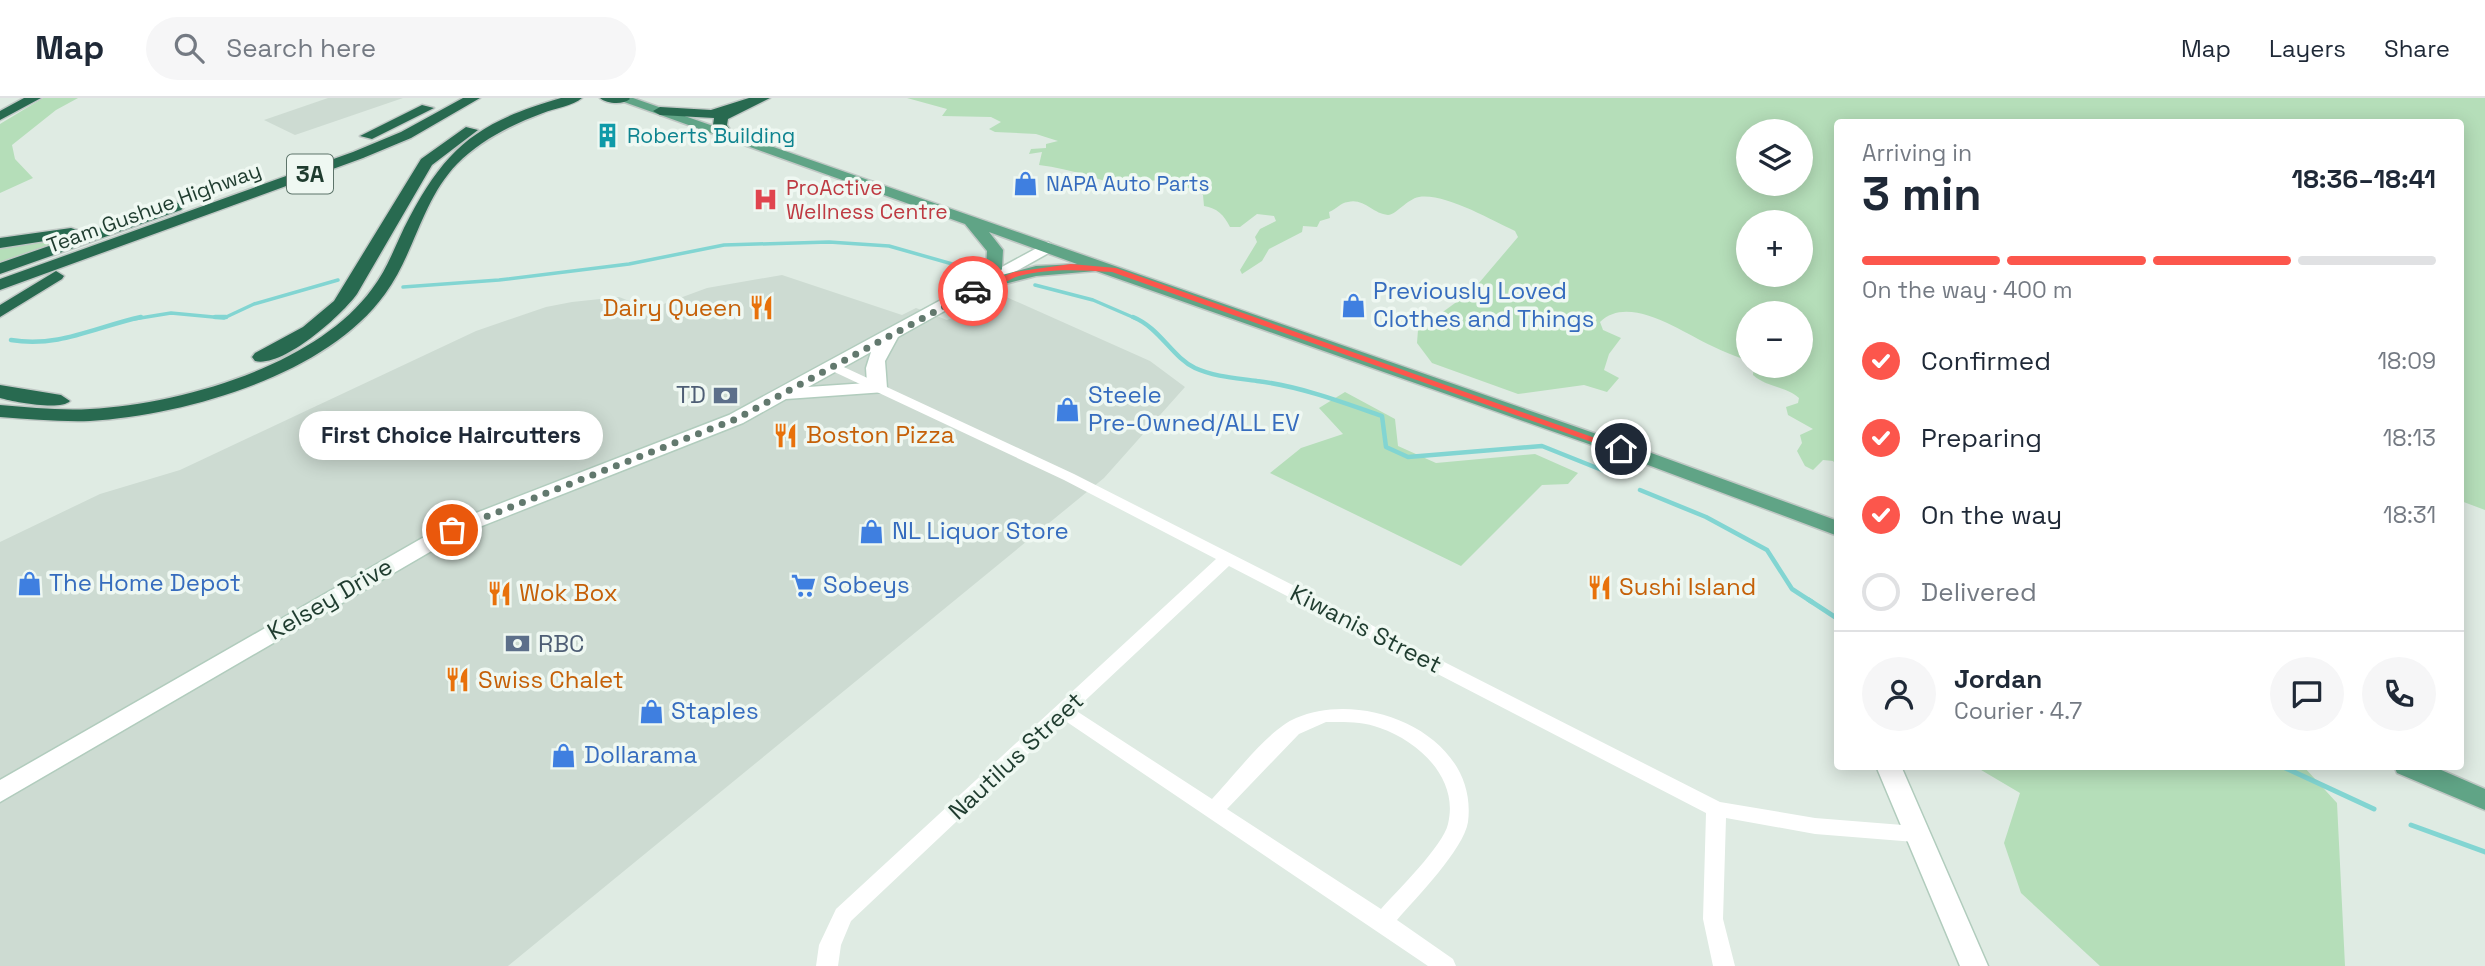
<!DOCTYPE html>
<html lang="en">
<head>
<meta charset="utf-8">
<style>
	:root { --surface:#fff; --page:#f6f6f7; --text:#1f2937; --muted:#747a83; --line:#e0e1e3; --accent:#fc564c }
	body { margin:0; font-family:"Space Grotesk",sans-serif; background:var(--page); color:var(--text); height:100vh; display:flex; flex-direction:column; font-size:26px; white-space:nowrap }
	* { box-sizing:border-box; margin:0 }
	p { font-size:23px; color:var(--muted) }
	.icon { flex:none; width:38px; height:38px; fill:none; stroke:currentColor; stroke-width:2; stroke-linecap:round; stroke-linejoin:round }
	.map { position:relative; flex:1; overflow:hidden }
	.panel { position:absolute; left:1834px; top:21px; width:630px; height:651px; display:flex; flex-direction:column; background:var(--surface); border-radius:7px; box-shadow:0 4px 18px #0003 }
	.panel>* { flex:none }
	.tools { position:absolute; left:1736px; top:21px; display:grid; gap:14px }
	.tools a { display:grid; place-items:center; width:77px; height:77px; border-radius:50%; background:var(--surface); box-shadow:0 4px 18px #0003; font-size:35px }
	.pin { position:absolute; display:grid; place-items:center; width:60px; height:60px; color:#fff; margin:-30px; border:4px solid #fff; border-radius:50%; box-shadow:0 2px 7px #0007 }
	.courier { position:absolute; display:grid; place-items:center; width:70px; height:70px; margin:-35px; border:5px solid #fc564c; border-radius:50%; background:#fff; color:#222; box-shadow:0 2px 9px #0007 }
	.bubble { position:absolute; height:49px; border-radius:24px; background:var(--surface); box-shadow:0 4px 18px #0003; font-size:23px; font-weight:800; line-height:49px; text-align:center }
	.overview em { font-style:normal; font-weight:800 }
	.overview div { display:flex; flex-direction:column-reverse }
	.overview { display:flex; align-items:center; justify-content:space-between; height:119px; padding:0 28px }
	h1 { font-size:46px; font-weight:800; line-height:52px }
	.bar { display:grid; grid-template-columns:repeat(4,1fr); gap:10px 7px; align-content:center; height:84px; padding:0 28px }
	.bar i { height:9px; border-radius:5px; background:var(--line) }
	.bar .active { background:var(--accent) }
	.bar p { grid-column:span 4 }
	.line { display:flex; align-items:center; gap:18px; padding:0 28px; border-top:2px solid var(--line) }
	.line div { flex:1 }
	.round { display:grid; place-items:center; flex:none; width:74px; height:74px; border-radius:37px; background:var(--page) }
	ol { padding:0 28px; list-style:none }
	li { display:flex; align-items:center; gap:21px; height:77px }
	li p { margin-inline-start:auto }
	li .icon { padding:7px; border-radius:50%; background:var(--accent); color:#fff; stroke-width:4 }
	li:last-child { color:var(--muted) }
	li i { width:38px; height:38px; border:4px solid var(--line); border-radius:50% }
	header { display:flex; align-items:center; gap:42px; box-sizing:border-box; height:98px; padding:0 35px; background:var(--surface); border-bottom:2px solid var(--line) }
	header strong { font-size:33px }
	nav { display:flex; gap:38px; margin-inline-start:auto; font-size:24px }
	.search { width:490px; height:63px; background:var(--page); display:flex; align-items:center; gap:18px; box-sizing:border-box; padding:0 24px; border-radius:38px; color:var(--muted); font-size:26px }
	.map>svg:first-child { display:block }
</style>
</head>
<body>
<header>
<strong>Map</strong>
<div class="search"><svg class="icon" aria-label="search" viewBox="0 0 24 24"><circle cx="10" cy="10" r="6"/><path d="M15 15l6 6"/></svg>Search here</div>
<nav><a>Map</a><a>Layers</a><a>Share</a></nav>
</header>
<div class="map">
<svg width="2485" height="868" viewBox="0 0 2485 868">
	<rect width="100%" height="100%" fill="#dfebe3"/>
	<!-- built -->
	<path fill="#cddbd2" d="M 328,0 L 403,0 L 295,37 L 264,22 Z
		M 782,177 L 902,217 L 916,210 L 947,222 L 1004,198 L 1150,263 L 1185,289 L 1104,380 L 508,868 L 0,868 L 0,444 L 100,396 L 180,372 L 476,233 L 546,209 L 572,204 L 619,199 L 650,211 L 707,190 Z"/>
	<!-- green -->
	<path fill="#b5deb9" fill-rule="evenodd" d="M 43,0 L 78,0 L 56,12 L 12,47 L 15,61 L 33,80 L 0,95 L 0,26 Z
		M 907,0 L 2485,0 L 2485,412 L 2461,403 L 2460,24 L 1838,24 L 1837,368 L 1833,363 L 1823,362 L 1813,372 L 1805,368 L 1797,353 L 1802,345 L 1800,337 L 1813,331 L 1788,317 L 1786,309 L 1798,305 L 1799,300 C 1785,288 1766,289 1753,277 L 1754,268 L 1801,268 L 1801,215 L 1748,215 L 1748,263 C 1736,258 1724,254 1712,248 C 1683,235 1629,195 1600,224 L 1603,232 L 1621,240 L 1609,256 L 1604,272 L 1619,280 L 1607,294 L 1584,287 L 1518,296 L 1432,265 L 1417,245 L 1418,232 L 1473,192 L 1518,139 L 1515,133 C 1491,122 1445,95 1419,99 C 1407,101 1396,117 1388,117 C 1373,116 1364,100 1348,104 C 1340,105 1337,111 1329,114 L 1330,120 L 1320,123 L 1317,129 L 1303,128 L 1302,134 L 1269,151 L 1262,163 L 1242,176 L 1240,172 L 1257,144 L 1255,139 L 1260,131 L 1276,123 L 1274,118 L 1257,116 L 1240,129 L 1230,129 C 1224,117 1217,110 1204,108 L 1203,97 C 1182,86 1152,73 1133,92 C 1101,82 1072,71 1039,67 L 1042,54 L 1029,56 L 1031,51 L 1046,50 L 1046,46 L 1058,43 L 1036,36 L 995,34 L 989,31 L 1001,24 L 991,19 L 942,18 L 947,11 ZM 1748,33 L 1801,33 L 1801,86 L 1748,86 ZM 1748,124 L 1801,124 L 1801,177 L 1748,177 Z
		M 77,137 L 0,164 L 0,147 Z
		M 1345,294 L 1395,321 L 1398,348 L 1436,365 L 1535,356 L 1578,375 L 1568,386 L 1542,387 L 1461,468 L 1270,375 L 1301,350 L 1343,336 L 1319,310 Z
		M 1976,669 L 2304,669 L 2337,705 L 2345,868 L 2100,868 L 2021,795 L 2004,745 L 2020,695 Z"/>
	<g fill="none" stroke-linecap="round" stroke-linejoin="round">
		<!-- stream-far2 -->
		<path stroke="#82d5d2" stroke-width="3.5" d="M 1035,187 L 1093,202 L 1137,221
			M 403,189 L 499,182 L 629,166 L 724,147 L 829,144 L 889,148 L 970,171
			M 134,221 L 171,215 L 224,220 L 254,206 L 338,182"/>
		<!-- stream-far1 -->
		<path stroke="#82d5d2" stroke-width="4.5" d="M 215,219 L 226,219
			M 1133,219 C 1160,230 1172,259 1195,270 C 1215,279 1236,280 1257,283 C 1299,288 1342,304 1382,318 L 1386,349 L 1408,359 L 1542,348 L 1612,376
			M 11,242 C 59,250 95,229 141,219
			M 1640,392 L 1706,419 L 1767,452 L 1792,491 L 1812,504"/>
		<!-- stream -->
		<path stroke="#82d5d2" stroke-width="5" d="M 1809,502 L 1838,521
			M 2281,668 L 2374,711
			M 2411,727 L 2485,754"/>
		<defs>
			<path id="secondary" d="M 1048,144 L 1056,149 L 1054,152 L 898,239 L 885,263 L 887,290 L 885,294 L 786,301 L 743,325 L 459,437 L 0,704 L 0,682 L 445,427 L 729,317 ZM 871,254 L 866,270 L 867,285 L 808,289 Z
				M 1876,668 L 1901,668 L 1988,868 L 1960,868 Z"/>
			<path id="primary" d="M 613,0 L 633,0 L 1654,356 L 1838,423 L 1838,438 L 1640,364 L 1096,173 L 1036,178 L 985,191 L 979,190 L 977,186 L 986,171 L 987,153 L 965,126 ZM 989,134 L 1077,166 L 1036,168 L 998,178 L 1002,171 L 1003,152 Z
				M 2394,668 L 2432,668 L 2485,691 L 2485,712 L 2397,675 Z"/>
			<path id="highway" d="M 24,0 L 41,0 L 0,22 L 0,13 Z
				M 463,0 L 480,0 L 411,40 L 363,60 L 0,192 L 0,181 L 353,54 L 401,34 Z
				M 561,0 L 582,0 C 573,8 555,10 543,15 C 511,27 481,42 457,66 C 422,102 414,157 385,196 C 327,277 186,317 90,323 C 60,324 30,321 0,319 L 0,307 C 30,309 60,313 90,311 C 180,306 316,268 372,191 C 386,173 394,151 404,130 C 444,51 474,25 561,0 Z
				M 600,0 L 629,0 L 630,1 C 623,7 607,6 600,0 Z
				M 749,0 L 770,0 L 728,21 L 727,27 L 733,36 L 726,40 L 721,39 L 713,27 L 714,20 L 660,17 L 653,13 L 660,9 L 711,12 Z
				M 422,7 L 434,10 L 372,41 L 360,38 Z
				M 466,29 L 478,32 L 432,67 L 357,196 C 341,218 283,270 255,263 L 252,259 L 255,255 L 303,229 L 334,203 L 421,61 Z
				M 176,104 L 184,109 L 181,112 L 0,176 L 0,165 Z
				M 71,130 L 77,132 L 77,138 L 0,150 L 0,140 Z
				M 56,173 L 64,178 L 62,181 L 0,219 L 0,207 Z
				M 0,287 L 61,297 L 70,303 C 61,313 14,304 0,300 Z"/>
		</defs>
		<!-- secondary casing -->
		<use href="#secondary" stroke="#b1ccbd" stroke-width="3"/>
		<!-- primary casing -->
		<use href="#primary" stroke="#c0c8c5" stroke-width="3"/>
		<!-- highway casing -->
		<use href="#highway" stroke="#c0c8c5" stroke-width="3"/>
		<!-- street -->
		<path fill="#fff" fill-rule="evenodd" d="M 833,264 L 1074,376 L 1720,704 L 1815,720 L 1915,728 L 1922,730 L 1925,736 L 1922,742 L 1915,744 L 1815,736 L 1726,720 L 1723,821 L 1735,868 L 1713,868 L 1703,821 L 1706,715 L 1229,468 L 1075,612 L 1212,701 C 1233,679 1269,631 1296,620 C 1365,590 1479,637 1468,724 C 1464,751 1416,800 1397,822 L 1453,861 L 1456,868 L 1428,868 L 1064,622 L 851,823 L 841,847 L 838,868 L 816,868 L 819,847 L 836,811 L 1216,461 L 1064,382 L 828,271 L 826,268 L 828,265 ZM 1326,624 C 1345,624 1362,623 1380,630 C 1420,644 1459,681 1448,726 C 1443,748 1397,793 1381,811 L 1227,711 L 1299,636 Z"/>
		<!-- secondary -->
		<use href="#secondary" fill="#fff" fill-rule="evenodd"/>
		<!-- primary -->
		<use href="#primary" fill="#60a486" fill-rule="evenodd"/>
		<!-- highway -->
		<use href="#highway" fill="#286a50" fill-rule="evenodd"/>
	</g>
	<!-- route -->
	<path fill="#fc564c" d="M 1071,166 L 1116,170 L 1626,351 L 1617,353 L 1112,174 C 1081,172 1049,170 1019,178 C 1006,182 980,200 968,193 L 1014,174 Z"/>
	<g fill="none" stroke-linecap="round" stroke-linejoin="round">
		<!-- done -->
		<path stroke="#62796e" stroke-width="7" stroke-dasharray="0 12.6" d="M 452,432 L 736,321 L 973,193"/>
	</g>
	<!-- icons -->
	<defs>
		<symbol id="building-bare" viewBox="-9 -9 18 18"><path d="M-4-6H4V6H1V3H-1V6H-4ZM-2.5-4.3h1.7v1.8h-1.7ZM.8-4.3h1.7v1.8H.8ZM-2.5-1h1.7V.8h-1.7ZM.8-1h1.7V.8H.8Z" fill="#0f9aa8" stroke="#eff8f2" stroke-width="2.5" paint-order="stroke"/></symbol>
		<symbol id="shop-bare" viewBox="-9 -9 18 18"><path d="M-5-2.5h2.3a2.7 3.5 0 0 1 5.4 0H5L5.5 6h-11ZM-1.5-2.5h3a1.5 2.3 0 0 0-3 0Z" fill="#3f7fe0" stroke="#eff8f2" stroke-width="2.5" paint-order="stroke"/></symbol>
		<symbol id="hospital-bare" viewBox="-9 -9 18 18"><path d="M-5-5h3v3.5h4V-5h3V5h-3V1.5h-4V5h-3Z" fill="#e0444e" stroke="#eff8f2" stroke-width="2.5" paint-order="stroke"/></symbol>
		<symbol id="restaurant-bare" viewBox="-9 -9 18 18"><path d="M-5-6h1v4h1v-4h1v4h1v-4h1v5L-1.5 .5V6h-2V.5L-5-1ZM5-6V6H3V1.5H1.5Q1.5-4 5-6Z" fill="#e8710a" stroke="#eff8f2" stroke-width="2.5" paint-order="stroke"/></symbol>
		<symbol id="bank-bare" viewBox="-9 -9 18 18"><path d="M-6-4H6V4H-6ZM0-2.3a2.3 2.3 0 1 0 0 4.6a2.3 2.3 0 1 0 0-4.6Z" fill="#5c6f8a" stroke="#eff8f2" stroke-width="2.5" paint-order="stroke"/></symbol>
		<symbol id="supermarket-bare" viewBox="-9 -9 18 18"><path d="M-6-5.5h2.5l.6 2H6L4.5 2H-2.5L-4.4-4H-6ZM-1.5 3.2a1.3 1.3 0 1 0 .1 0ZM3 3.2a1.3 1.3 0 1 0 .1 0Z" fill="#3f7fe0" stroke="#eff8f2" stroke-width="2.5" paint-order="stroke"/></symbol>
	</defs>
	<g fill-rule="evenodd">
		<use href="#building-bare" x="590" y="20" width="35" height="35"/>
		<use href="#shop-bare" x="1008" y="68" width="35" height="35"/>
		<use href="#hospital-bare" x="748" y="84" width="35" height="35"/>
		<use href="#shop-bare" x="1336" y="190" width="35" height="35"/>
		<use href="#restaurant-bare" x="744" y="192" width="35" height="35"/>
		<use href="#bank-bare" x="708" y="280" width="35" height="35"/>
		<use href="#shop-bare" x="1050" y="294" width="35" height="35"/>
		<use href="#restaurant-bare" x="768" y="320" width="35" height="35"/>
		<use href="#shop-bare" x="854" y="416" width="35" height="35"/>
		<use href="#shop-bare" x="12" y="468" width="35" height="35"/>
		<use href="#supermarket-bare" x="786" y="470" width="35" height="35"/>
		<use href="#restaurant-bare" x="1582" y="472" width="35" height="35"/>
		<use href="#restaurant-bare" x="482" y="478" width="35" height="35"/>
		<use href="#bank-bare" x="500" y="528" width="35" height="35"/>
		<use href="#restaurant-bare" x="440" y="564" width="35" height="35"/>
		<use href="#shop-bare" x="634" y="596" width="35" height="35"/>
		<use href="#shop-bare" x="546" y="640" width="35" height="35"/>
	</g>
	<g text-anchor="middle" stroke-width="7" stroke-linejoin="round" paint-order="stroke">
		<!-- far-culture labels -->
		<g font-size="21" fill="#0d838f" stroke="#eff8f2" text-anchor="start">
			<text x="627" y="45">Roberts Building</text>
		</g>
		<!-- far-shop labels -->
		<g font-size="21" fill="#366cbe" stroke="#eff8f2" text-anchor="start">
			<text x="1046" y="93">NAPA Auto Parts</text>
		</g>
		<!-- far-health labels -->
		<g font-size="21" fill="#be3a42" stroke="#eff8f2" text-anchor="start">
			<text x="786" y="97">ProActive<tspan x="786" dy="24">Wellness Centre</tspan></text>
		</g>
		<!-- far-street labels -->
		<g font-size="21" fill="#1f3c2f" stroke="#eff8f2">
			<text transform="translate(154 110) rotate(-20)" y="7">Team Gushue Highway</text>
		</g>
		<!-- shield labels -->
		<rect fill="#eff8f2" stroke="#5d746a" stroke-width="2" x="287" y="56.5" width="46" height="39" rx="5"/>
		<g font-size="23" font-weight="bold" fill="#1f3c2f">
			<text x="310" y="84">3A</text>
		</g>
		<!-- shop labels -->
		<g font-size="24" fill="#366cbe" stroke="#eff8f2" text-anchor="start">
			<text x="1373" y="201">Previously Loved<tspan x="1373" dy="28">Clothes and Things</tspan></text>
			<text x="1088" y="305">Steele<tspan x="1088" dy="28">Pre-Owned/ALL EV</tspan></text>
			<text x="892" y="441">NL Liquor Store</text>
			<text x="49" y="493">The Home Depot</text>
			<text x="823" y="495">Sobeys</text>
			<text x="671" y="621">Staples</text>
			<text x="584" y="665">Dollarama</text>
		</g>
		<!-- food labels -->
		<g font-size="24" fill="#c56008" stroke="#eff8f2" text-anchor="start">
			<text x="742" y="218" text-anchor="end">Dairy Queen</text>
			<text x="806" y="345">Boston Pizza</text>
			<text x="1619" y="497">Sushi Island</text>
			<text x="519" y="503">Wok Box</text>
			<text x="478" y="590">Swiss Chalet</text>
		</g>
		<!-- service labels -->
		<g font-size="24" fill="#4e5e75" stroke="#eff8f2" text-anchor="end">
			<text x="706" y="305">TD</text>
			<text x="538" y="554" text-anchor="start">RBC</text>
		</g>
		<!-- street labels -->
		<g font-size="24" fill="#1f3c2f" stroke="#eff8f2">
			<text transform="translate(330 501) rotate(-30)" y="8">Kelsey Drive</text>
			<text transform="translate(1366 531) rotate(27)" y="8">Kiwanis Street</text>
			<text transform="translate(1016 658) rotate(-43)" y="8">Nautilus Street</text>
		</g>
	</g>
</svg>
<div class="tools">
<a><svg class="icon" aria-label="layers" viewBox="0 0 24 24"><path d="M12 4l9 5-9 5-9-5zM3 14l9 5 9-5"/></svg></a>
<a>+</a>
<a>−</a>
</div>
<div class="pin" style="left:452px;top:432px;background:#ea580c"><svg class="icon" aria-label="bag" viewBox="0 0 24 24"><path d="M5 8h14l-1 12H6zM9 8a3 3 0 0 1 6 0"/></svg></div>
<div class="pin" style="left:1621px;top:351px;background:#1f2937"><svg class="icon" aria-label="home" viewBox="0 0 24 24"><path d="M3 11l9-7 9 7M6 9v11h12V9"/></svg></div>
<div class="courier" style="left:973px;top:193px"><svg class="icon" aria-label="car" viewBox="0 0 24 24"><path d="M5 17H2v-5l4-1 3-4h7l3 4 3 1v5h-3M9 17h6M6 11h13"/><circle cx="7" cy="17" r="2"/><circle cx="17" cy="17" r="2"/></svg></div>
<div class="bubble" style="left:299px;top:313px;width:304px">First Choice Haircutters</div>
<section class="panel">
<div class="overview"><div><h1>3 min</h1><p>Arriving in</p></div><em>18:36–18:41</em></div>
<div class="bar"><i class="active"></i><i class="active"></i><i class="active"></i><i></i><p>On the way · 400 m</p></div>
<ol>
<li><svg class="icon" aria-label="check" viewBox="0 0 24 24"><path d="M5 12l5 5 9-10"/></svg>Confirmed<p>18:09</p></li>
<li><svg class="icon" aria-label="check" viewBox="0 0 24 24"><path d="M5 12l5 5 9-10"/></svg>Preparing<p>18:13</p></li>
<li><svg class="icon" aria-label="check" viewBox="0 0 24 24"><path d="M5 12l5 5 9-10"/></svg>On the way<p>18:31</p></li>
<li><i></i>Delivered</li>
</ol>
<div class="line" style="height:126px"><a class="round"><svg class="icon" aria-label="person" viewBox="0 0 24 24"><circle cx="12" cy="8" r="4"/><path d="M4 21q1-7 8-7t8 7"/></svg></a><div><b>Jordan</b><p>Courier · 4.7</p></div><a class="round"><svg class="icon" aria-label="chat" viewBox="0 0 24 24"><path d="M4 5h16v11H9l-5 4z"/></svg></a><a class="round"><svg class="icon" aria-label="phone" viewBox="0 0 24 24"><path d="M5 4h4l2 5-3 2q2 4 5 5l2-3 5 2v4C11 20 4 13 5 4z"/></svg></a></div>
</section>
</div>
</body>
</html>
